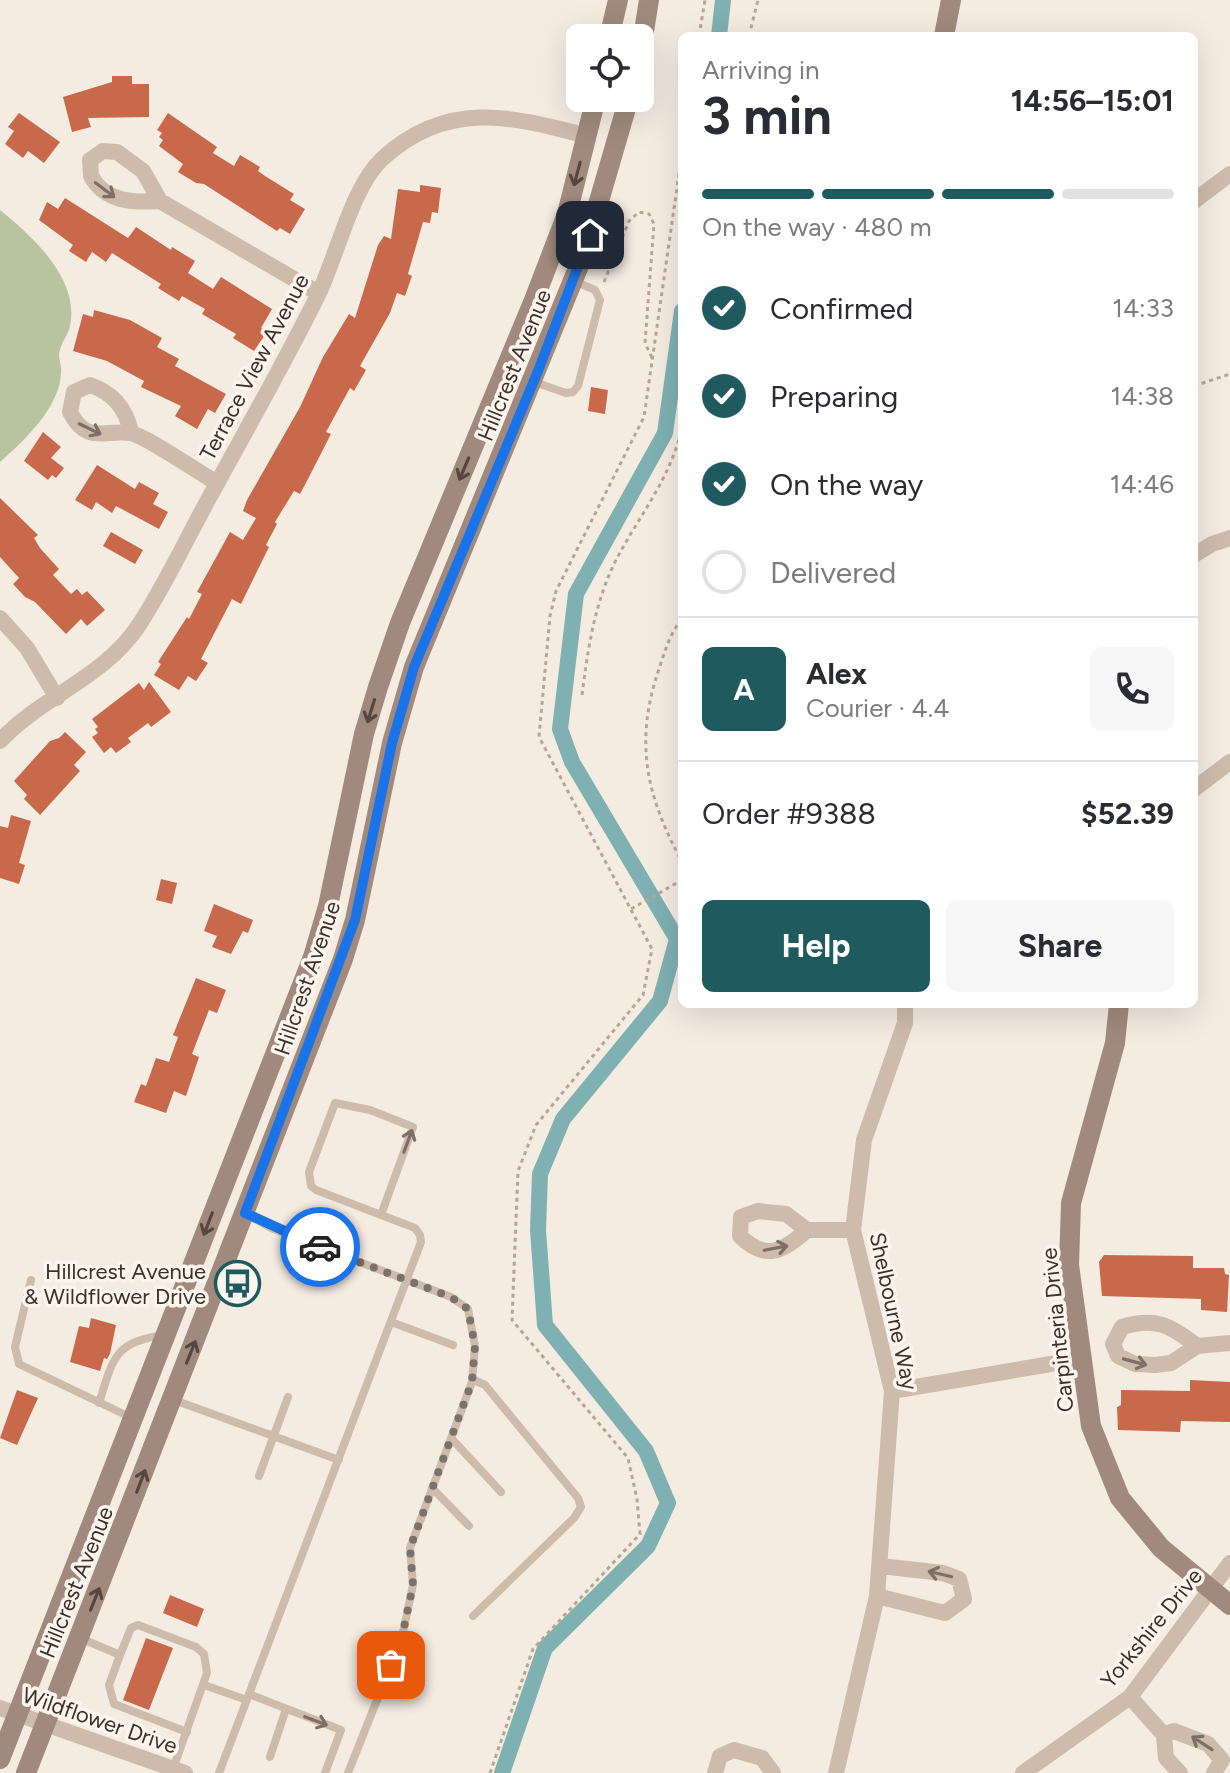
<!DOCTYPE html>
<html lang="en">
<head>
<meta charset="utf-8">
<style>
	:root { --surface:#fff; --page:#f7f7f7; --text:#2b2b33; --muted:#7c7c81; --line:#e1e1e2; --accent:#1f5a5e }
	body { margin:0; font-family:Figtree,sans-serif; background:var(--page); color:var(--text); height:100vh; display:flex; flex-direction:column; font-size:30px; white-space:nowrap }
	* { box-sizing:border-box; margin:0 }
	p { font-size:26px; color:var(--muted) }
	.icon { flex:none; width:44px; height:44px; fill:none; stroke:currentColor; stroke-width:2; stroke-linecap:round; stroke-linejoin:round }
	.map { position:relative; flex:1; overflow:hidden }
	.side { position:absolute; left:678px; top:32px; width:520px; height:976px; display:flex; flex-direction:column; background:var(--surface); border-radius:12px; box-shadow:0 8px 32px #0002 }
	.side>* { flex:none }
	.fabs { position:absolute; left:566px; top:24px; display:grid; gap:16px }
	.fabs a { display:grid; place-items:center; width:88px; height:88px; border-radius:12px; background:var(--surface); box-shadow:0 8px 32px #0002; font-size:40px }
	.pin { position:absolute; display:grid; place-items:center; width:68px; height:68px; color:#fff; margin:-34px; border-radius:16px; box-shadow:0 4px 12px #0006 }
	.courier { position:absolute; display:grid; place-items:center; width:80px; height:80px; margin:-40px; border:6px solid #1a73e8; border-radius:50%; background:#fff; color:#222; box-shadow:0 2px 10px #0007 }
	.overview em { font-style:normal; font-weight:700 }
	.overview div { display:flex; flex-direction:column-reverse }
	.overview { display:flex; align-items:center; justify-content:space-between; height:136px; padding:0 24px }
	h1 { font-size:52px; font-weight:700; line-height:60px }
	.bar { display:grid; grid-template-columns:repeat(4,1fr); gap:12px 8px; align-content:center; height:96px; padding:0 24px }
	.bar i { height:10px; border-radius:6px; background:var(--line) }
	.bar .selected { background:var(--accent) }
	.bar p { grid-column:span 4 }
	.line { display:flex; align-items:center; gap:20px; padding:0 24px; border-top:2px solid var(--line) }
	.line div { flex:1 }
	.round { display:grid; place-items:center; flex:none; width:84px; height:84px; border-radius:12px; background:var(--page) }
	ol { padding:0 24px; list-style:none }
	li { display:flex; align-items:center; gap:24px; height:88px }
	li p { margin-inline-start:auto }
	li .icon { padding:8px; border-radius:50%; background:var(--accent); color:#fff; stroke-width:4 }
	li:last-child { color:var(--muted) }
	li i { width:44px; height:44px; border:4px solid var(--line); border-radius:50% }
	.cta { display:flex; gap:16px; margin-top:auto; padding:16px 24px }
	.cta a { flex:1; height:92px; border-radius:12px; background:var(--accent); color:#fff; font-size:32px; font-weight:700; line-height:92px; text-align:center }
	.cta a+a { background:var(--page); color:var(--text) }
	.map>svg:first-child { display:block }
</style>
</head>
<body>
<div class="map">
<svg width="1230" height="1773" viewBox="0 0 1230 1773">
	<rect width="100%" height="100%" fill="#f4ebe1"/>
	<!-- green -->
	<path fill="#b8c4a0" d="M 0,210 C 32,236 80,279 70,326 C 68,336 60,343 59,355 C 59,361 62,367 61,373 C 60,407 24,441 0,462 Z"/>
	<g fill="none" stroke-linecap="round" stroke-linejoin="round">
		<!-- canal -->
		<path stroke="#7fb0b2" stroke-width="16" d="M 719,36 L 723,0
			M 502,1773 L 545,1648 L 648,1546 L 668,1503 L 646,1451 L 545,1325 L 538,1230 L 540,1174 L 563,1119 L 660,1001 L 677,939 L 572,762 L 560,729 L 576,594 L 665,433 L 682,311"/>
	</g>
	<!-- building -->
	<path fill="#c8694b" d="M 112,76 L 132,76 L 132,84 L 149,84 L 149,117 L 88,118 L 91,127 L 72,132 L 63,97 L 112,82 Z
		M 19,113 L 60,142 L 44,163 L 28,151 L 23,158 L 5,144 L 14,131 L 8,127 Z
		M 168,113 L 217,147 L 213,153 L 234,166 L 240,155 L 260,167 L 258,171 L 265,176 L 294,194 L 290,200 L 305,209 L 290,234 L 280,228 L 277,231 L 204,184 L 196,183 L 178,172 L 183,164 L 159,146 L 163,140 L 159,137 L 162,133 L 157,130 Z
		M 420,185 L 441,188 L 438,213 L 432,212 L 430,223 L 423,222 L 408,274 L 412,276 L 405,296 L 397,293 L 390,313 L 360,366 L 366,370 L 354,391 L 350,388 L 326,432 L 331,434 L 309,477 L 300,494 L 294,491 L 275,522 L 277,524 L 266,545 L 269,547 L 241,604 L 232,599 L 201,659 L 208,663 L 196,681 L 188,676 L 179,690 L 154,675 L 161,664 L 158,662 L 187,617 L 189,619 L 202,594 L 197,592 L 230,532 L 243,540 L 256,518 L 243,511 L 247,500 L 300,407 L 323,357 L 349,314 L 355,318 L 378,245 L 384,236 L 391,239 L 398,189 L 420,192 Z
		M 65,198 L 128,238 L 136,227 L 171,250 L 172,247 L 195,261 L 188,273 L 213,289 L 221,277 L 272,309 L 261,328 L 267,332 L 254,351 L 233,338 L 236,334 L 202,314 L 205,309 L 182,296 L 179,301 L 158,288 L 161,284 L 112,253 L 106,262 L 92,252 L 86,262 L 69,251 L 73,245 L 39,220 L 47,202 L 58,209 Z
		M 94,310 L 130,320 L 162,338 L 157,347 L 179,359 L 175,366 L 226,394 L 215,413 L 208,409 L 197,429 L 175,416 L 181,406 L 141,387 L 144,381 L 107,361 L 73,351 L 83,314 L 93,317 Z
		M 591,387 L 608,390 L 605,414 L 588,411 Z
		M 43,432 L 61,447 L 51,458 L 64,468 L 56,478 L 52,475 L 48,480 L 24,461 Z
		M 97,465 L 135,489 L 139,482 L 159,493 L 153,504 L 168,512 L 159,529 L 116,506 L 112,513 L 96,502 L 92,510 L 75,500 Z
		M 0,498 L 38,535 L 34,538 L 40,548 L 59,569 L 53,575 L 71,594 L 77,589 L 82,595 L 87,591 L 105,610 L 87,626 L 81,619 L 66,634 L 35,602 L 25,597 L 13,584 L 19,578 L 0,557 Z
		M 111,532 L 143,550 L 135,564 L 103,546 Z
		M 149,682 L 171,712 L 151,727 L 148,723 L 128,738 L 131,742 L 116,753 L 111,747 L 104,753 L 92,737 L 98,733 L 95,729 L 98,727 L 92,719 L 139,683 L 144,690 Z
		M 65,732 L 86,752 L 74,765 L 80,771 L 40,815 L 24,799 L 27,795 L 14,781 L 50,741 L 59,738 Z
		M 11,815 L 31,821 L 19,863 L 25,865 L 19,884 L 0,878 L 0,826 L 8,828 Z
		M 161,879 L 177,883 L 172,904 L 156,900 Z
		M 214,904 L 253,920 L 248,933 L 243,931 L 231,954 L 212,947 L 217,936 L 204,931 Z
		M 196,978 L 226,990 L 217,1013 L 209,1010 L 192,1054 L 199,1057 L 186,1096 L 174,1091 L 166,1113 L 134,1102 L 141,1084 L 146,1086 L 156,1058 L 169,1062 L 178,1037 L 173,1035 Z
		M 1104,1255 L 1193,1256 L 1193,1268 L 1224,1268 L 1225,1274 L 1229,1275 L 1227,1312 L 1201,1310 L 1201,1299 L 1102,1296 L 1099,1262 Z
		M 91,1318 L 116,1325 L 110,1354 L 107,1359 L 104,1358 L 100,1371 L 70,1362 L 79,1326 L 89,1328 Z
		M 1190,1380 L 1230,1382 L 1230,1422 L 1181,1421 L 1180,1432 L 1118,1430 L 1117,1407 L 1121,1405 L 1121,1390 L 1190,1391 Z
		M 17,1390 L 38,1398 L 17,1445 L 0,1438 Z
		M 170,1595 L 204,1609 L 197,1627 L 163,1613 Z
		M 146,1638 L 173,1648 L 149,1710 L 123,1700 Z"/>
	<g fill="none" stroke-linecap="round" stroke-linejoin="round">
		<!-- path -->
		<path stroke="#b9a596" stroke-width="3" stroke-dasharray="4 4" stroke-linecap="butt" d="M 699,36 L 705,0
			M 749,36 L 758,0
			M 604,282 L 629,221 L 639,212 L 649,214 L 654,224 L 645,343 L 653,360
			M 1194,386 L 1230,374
			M 682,619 C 670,633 665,651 659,669 C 634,742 646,795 682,862
			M 582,695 C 588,649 594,606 614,564 C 637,518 671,479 682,427
			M 631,909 L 682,880
			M 490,1773 L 533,1649 L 640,1534 L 637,1499 L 628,1458 L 512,1320 L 518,1171 L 536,1125 L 643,995 L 652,949 L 539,737 L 550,616 L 556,591 L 644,417 L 682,153"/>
		<!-- lane -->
		<path stroke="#cdbbac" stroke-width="8" d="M 534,382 L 566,393 L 573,392 L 578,386 L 600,300 L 595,290 L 574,281
			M 245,1213 L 271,1228 L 451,1297 L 468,1309 L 475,1346 L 472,1382 L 410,1548 L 413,1585 L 402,1637 L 348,1773
			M 31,1280 L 15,1347 L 19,1364 L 132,1418
			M 391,1322 L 453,1345
			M 472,1379 L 485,1385 L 578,1498 L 581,1507 L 574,1518 L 473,1616
			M 174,1400 L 339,1460
			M 99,1403 C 113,1359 114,1341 165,1335
			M 451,1438 L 501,1492
			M 259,1476 L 288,1397
			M 432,1488 L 469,1526
			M 80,1638 L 120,1655 L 131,1628 L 138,1625 L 196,1647 L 204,1654 L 207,1673 L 173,1769
			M 120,1655 L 109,1685 L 114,1704 L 187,1732
			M 204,1685 L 247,1700
			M 249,1694 L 341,1730 L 325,1773
			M 270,1757 L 286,1709
			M 219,1773 L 421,1242 L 420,1235 L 415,1228 L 316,1190 L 311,1186 L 309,1172 L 335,1103 L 370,1110 L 413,1127 L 381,1215"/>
		<!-- street -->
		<path stroke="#cdbbac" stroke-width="16" d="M 160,201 C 133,203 105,202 91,176 L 90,160 L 103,151 L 117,152 L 143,171 L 160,201 L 318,293
			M 1194,201 L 1230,174
			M 131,432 C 126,409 114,393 90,385 L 74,392 L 70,412 C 86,444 105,430 130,433 C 143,434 201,474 217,483
			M 1194,555 L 1212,544 L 1230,538
			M 0,618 L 27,648 L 57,698
			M 0,741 C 42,696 104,678 139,625 C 165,585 186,540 209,498 C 246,430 284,364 318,295 C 337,256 352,187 382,159 C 447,99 511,116 587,136
			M 1194,789 L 1230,762
			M 807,1230 C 783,1252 765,1261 740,1236 L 741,1217 L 758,1211 L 786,1214 L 807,1230 L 853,1230
			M 1197,1346 C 1170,1325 1156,1317 1122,1327 L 1113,1344 L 1118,1356 L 1135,1364 L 1155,1365 L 1171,1363 L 1197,1346 L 1230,1343
			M 892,1391 L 1080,1359
			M 877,1596 L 945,1613 L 964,1599 L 959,1579 L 943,1573 L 880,1566
			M 1130,1697 L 1164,1735 L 1166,1758 L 1180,1773
			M 0,1708 L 185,1773
			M 1164,1735 L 1174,1731 L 1208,1744 L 1222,1760 L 1214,1773
			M 715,1773 L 720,1756 L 734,1750 L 762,1758 L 773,1773
			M 836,1773 L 877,1596 L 892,1391 L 853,1230 L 864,1140 L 905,1023 L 905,1004
			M 1023,1773 L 1130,1697 L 1230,1563"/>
		<!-- secondary -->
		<path stroke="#a18a7d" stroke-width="20" d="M 944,36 L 951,0
			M 609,38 L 618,0
			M 640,56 L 649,0
			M 1119,1004 L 1115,1043 L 1071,1203 L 1069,1265 L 1091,1426 L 1120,1498 L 1161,1548 L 1230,1605
			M 0,1759 L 313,957 L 328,906 L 364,734 L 378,687 L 400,623 L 534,300 L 567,214 L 596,98
			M 26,1773 L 343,959 L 355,920 L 392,743 L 414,667 L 583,256 L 629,98"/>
	</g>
	<!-- one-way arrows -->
	<defs><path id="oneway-shaft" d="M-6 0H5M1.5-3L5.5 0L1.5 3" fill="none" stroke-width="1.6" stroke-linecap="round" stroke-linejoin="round" transform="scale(2)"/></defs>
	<g stroke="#544640">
		<use href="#oneway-shaft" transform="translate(577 174) rotate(105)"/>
		<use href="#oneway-shaft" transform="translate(464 469) rotate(113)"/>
		<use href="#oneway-shaft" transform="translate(371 711) rotate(107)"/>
		<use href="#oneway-shaft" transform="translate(208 1224) rotate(111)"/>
		<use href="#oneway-shaft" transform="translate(191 1352) rotate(-68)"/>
		<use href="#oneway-shaft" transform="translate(141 1481) rotate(-69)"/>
		<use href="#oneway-shaft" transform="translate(95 1599) rotate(-68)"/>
	</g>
	<g stroke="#7d6f65">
		<use href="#oneway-shaft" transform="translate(105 190) rotate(37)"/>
		<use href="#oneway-shaft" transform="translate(90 429) rotate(26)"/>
		<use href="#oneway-shaft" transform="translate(408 1141) rotate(-70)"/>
		<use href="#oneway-shaft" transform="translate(776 1248) rotate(-11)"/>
		<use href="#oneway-shaft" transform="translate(1135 1362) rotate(15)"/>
		<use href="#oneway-shaft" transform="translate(940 1574) rotate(-167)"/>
		<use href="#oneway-shaft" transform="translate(316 1721) rotate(21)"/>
		<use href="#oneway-shaft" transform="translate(1202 1743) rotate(-147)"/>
	</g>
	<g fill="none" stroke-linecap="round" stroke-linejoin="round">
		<!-- done -->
		<path stroke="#7c716b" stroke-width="8" stroke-dasharray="0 14.4" d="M 320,1247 L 451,1297 L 468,1309 L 475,1346 L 472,1382 L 410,1548 L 413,1585 L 402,1637 L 391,1665"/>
		<!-- route -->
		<path stroke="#1a73e8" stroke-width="10" d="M 320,1247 L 245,1213 L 355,920 L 392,743 L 414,667 L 538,371 L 590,235"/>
	</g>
	<!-- icons -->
	<defs>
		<symbol id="bus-ring" viewBox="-11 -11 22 22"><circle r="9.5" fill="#fbf5ee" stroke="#1f5a5e" stroke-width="1.5"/><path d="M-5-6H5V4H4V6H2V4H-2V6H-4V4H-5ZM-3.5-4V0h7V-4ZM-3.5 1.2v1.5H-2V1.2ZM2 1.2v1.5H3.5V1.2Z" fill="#1f5a5e"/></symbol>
	</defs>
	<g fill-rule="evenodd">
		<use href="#bus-ring" x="212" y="1258" width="51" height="51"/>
	</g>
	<g text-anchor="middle" stroke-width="7" stroke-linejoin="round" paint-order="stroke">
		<!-- street labels -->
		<g font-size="22" fill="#3b302b" stroke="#fbf5ee">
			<text transform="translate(514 365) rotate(-68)" y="8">Hillcrest Avenue</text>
			<text transform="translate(254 367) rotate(-62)" y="8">Terrace View Avenue</text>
			<text transform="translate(307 978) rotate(-71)" y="8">Hillcrest Avenue</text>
			<text transform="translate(894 1311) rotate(78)" y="8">Shelbourne Way</text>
			<text transform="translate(1057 1330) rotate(-96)" y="8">Carpinteria Drive</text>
			<text transform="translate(76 1582) rotate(-68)" y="8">Hillcrest Avenue</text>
			<text transform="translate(1151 1628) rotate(-51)" y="8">Yorkshire Drive</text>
			<text transform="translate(100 1720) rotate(19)" y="8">Wildflower Drive</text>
		</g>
		<!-- poi labels -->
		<g font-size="22" fill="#3b302b" stroke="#fbf5ee" text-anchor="end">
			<text x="206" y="1279">Hillcrest Avenue<tspan x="206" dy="25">&amp; Wildflower Drive</tspan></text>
		</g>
	</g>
</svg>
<div class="fabs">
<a><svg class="icon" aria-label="locate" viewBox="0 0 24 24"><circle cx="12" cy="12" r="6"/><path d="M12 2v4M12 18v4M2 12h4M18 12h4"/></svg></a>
</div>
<div class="pin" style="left:391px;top:1665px;background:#ea580c"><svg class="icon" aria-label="bag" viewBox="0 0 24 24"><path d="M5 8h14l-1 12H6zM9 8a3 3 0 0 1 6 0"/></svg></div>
<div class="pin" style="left:590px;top:235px;background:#1f2937"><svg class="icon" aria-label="home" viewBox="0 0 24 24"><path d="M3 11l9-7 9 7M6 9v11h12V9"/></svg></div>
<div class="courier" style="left:320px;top:1247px"><svg class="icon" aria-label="car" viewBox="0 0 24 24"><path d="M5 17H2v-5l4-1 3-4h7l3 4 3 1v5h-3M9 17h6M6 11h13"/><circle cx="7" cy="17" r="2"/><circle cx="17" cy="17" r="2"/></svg></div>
<section class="side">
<div class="overview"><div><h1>3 min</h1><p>Arriving in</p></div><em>14:56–15:01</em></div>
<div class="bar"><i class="selected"></i><i class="selected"></i><i class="selected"></i><i></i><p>On the way · 480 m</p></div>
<ol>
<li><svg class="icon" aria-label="check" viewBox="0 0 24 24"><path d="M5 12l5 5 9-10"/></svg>Confirmed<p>14:33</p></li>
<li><svg class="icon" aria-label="check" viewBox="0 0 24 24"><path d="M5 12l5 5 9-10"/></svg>Preparing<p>14:38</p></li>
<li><svg class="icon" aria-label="check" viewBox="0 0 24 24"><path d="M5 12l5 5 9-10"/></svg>On the way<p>14:46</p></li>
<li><i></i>Delivered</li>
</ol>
<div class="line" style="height:144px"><b class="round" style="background:var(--accent);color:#fff">A</b><div><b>Alex</b><p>Courier · 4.4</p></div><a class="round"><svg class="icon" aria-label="phone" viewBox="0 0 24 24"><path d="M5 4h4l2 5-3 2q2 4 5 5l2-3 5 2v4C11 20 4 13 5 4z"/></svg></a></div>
<div class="line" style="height:104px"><div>Order #9388</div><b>$52.39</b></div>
<div class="cta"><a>Help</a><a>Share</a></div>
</section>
</div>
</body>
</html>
